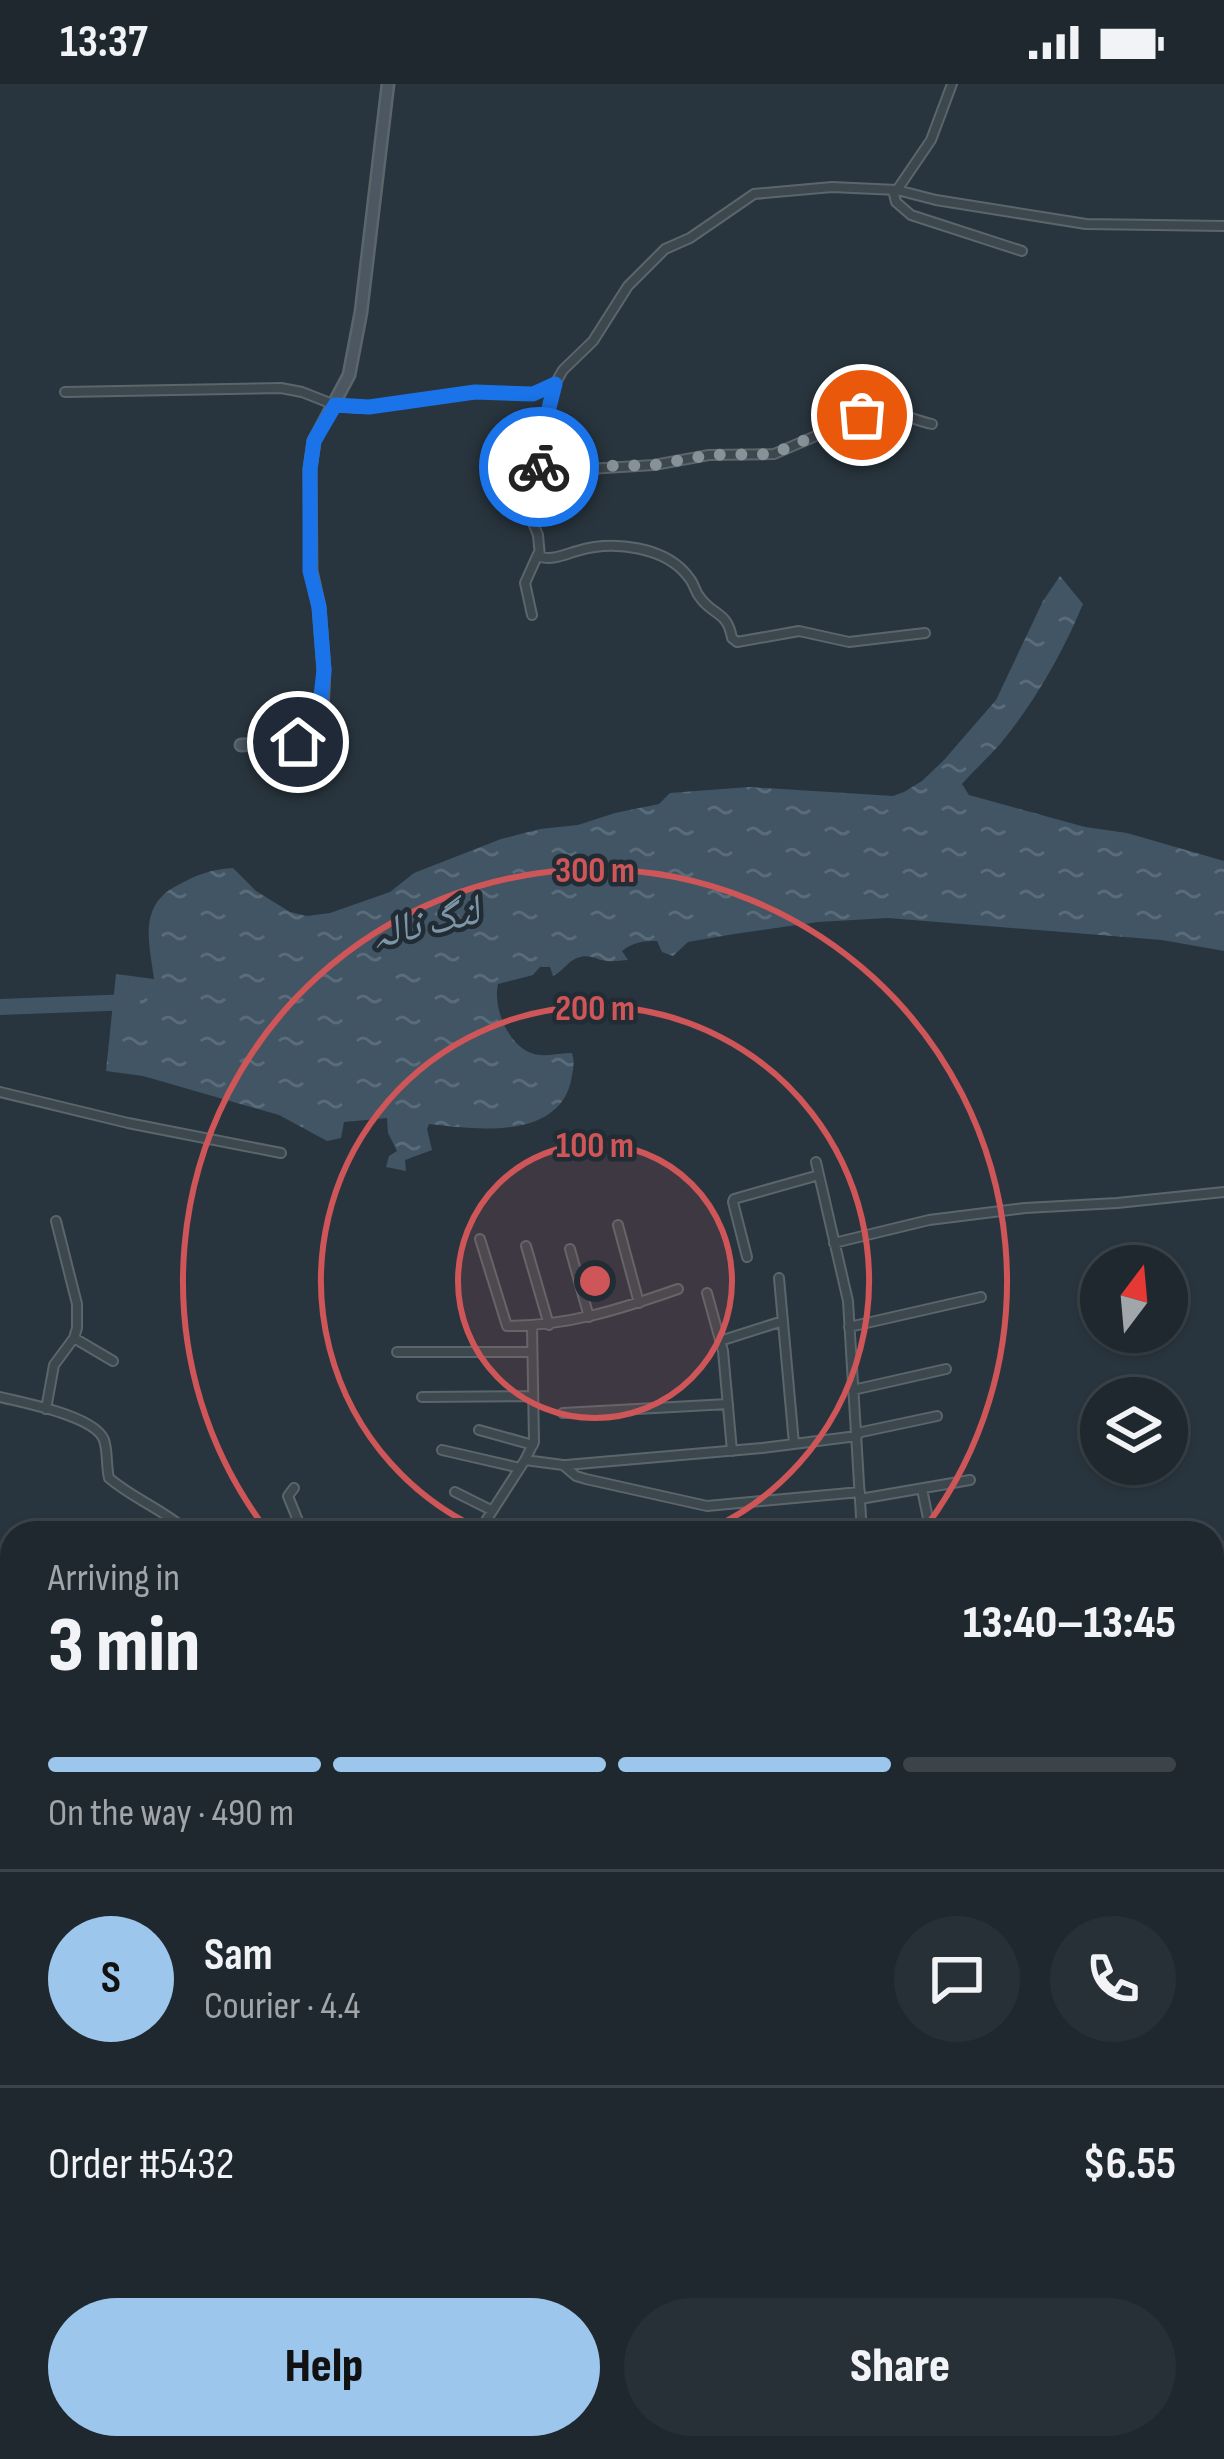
<!DOCTYPE html>
<html lang="en">
<head>
<meta charset="utf-8">
<style>
	:root { --surface:#1f282e; --page:#273036; --text:#f1f3f6; --muted:#a1a6aa; --line:#3c444a; --accent:#9cc6eb }
	body { margin:0; font-family:"Sofia Sans Condensed","Noto Naskh Arabic",sans-serif; background:var(--page); color:var(--text); height:100vh; display:flex; flex-direction:column; font-size:45px; white-space:nowrap }
	* { box-sizing:border-box; margin:0 }
	p { font-size:39px; color:var(--muted) }
	.icon { flex:none; width:66px; height:66px; fill:none; stroke:currentColor; stroke-width:2; stroke-linecap:round; stroke-linejoin:round }
	.map { position:relative; flex:1; overflow:hidden }
	.panel { position:absolute; left:0px; top:1437px; width:1224px; height:939px; display:flex; flex-direction:column; background:var(--surface); border-radius:36px 36px 0 0; box-shadow:0 3px 9px #0004,0 0 0 3px var(--line) }
	.panel>* { flex:none }
	.needle { width:78px; rotate:16deg }
	.tools { position:absolute; left:1080px; top:1161px; display:grid; gap:24px }
	.tools a { display:grid; place-items:center; width:108px; height:108px; border-radius:50%; background:var(--surface); box-shadow:0 3px 9px #0004,0 0 0 3px var(--line); font-size:60px }
	.pin { position:absolute; display:grid; place-items:center; width:102px; height:102px; color:#fff; margin:-51px; border:6px solid #fff; border-radius:50%; box-shadow:0 3px 12px #0007 }
	.courier { position:absolute; display:grid; place-items:center; width:120px; height:120px; margin:-60px; border:9px solid #1a73e8; border-radius:50%; background:#fff; color:#222; box-shadow:0 3px 15px #0007 }
	.headline em { font-style:normal; font-weight:800 }
	.headline div { display:flex; flex-direction:column-reverse }
	.headline { display:flex; align-items:center; justify-content:space-between; height:204px; padding:0 48px }
	h1 { font-size:78px; font-weight:800; line-height:90px }
	.bar { display:grid; grid-template-columns:repeat(4,1fr); gap:18px 12px; align-content:center; height:144px; padding:0 48px }
	.bar i { height:15px; border-radius:9px; background:var(--line) }
	.bar .current { background:var(--accent) }
	.bar p { grid-column:span 4 }
	.line { display:flex; align-items:center; gap:30px; padding:0 48px; border-top:3px solid var(--line) }
	.line div { flex:1 }
	.round { display:grid; place-items:center; flex:none; width:126px; height:126px; border-radius:63px; background:var(--page) }
	.action { display:flex; gap:24px; margin-top:auto; padding:24px 48px }
	.action a { flex:1; height:138px; border-radius:72px; background:var(--accent); color:#111; font-size:48px; font-weight:800; line-height:138px; text-align:center }
	.action a+a { background:var(--page); color:var(--text) }
	.status { display:flex; justify-content:space-between; align-items:center; height:84px; padding:0 60px; background:var(--surface); direction:ltr }
	.status svg { height:33px; fill:currentColor }
	.map>svg:first-child { display:block }
</style>
</head>
<body>
<div class="status"><b>13:37</b><svg viewBox="0 0 49 12"><path d="M0 12V9h3v3zM5 12V6h3v6zM10 12V3h3v9zM15 12V0h3v12zM26 1h20v11H26zM47 4h2v5h-2z"/></svg></div>
<div class="map">
<svg width="1224" height="2375" viewBox="0 0 1224 2375">
	<defs>
		<pattern id="water-ripples" width="26" height="14" patternUnits="userSpaceOnUse" patternTransform="scale(3)"><rect width="26" height="14" fill="#415565"/><path d="M2 4q2-2 4 0t4 0M15 11q2-2 4 0t4 0" fill="none" stroke="#5a6c7a"/></pattern>
	</defs>
	<rect width="100%" height="100%" fill="#29353e"/>
	<!-- water -->
	<path fill="url(#water-ripples)" d="M 1060,492 L 1083,520 C 1062,570 1036,616 1001,659 C 989,673 974,686 962,700 L 969,711 L 1085,743 L 1127,749 L 1224,777 L 1224,867 L 1162,856 L 888,834 L 818,838 L 734,850 L 688,858 L 673,872 L 662,868 L 657,857 C 643,857 633,858 622,867 L 628,876 C 621,876 614,878 607,877 C 596,876 590,869 577,874 C 567,878 563,887 553,892 L 550,883 L 540,883 L 533,891 L 498,900 C 492,925 511,970 541,971 C 551,972 562,969 572,969 C 575,980 573,985 571,997 C 557,1057 475,1045 429,1040 L 427,1045 L 432,1066 L 405,1076 L 406,1087 L 386,1083 L 389,1072 L 397,1067 L 388,1049 L 387,1034 L 344,1038 L 341,1054 L 327,1057 L 279,1031 L 143,992 L 106,987 L 116,890 L 154,895 C 149,857 138,821 178,801 C 199,790 209,786 233,784 L 256,807 L 290,828 L 307,832 L 330,829 L 390,808 L 414,789 L 501,755 L 540,745 L 578,741 L 615,729 L 659,720 L 670,709 L 749,703 L 893,712 L 904,708 L 922,697 L 944,676 L 996,616 L 1043,517 Z"/>
	<g fill="none" stroke-linecap="round" stroke-linejoin="round">
		<!-- river -->
		<path stroke="#415565" stroke-width="16" d="M 0,923 L 132,918"/>
		<defs>
			<path id="street" d="M 893,106 L 896,118 L 911,131 L 1022,167
				M 897,106 L 931,56 L 952,0
				M 65,308 L 281,304 L 302,308 L 335,321 L 357,324 L 475,308 L 526,310 L 538,308 L 555,300 L 563,286 L 593,257 L 628,202 L 665,165 L 690,154 L 754,110 L 832,103 L 897,106 L 936,116 L 1086,140 L 1224,142
				M 537,392 L 542,352 L 555,300
				M 532,531 L 525,499 L 538,470
				M 925,549 L 849,558 L 799,547 L 737,558 L 732,554 C 727,526 712,532 699,512 C 695,507 694,500 690,495 C 667,462 613,456 577,467 C 563,471 554,476 540,473 L 538,451 L 522,412 L 526,402 L 537,392 L 555,387 L 654,381 L 709,371 L 774,370 L 876,326 C 895,326 913,336 932,340
				M 0,1008 L 128,1039 L 281,1069
				M 816,1078 L 848,1217 L 862,1449
				M 618,1141 L 639,1219
				M 480,1155 L 507,1242 C 568,1242 621,1225 678,1205
				M 834,1159 L 929,1136 L 1025,1124 L 1117,1119 L 1224,1108
				M 526,1162 L 549,1241
				M 570,1165 L 589,1233
				M 747,1173 L 733,1118 L 734,1115 L 819,1091
				M 779,1194 L 794,1360
				M 707,1209 L 723,1267 L 732,1367
				M 849,1243 L 981,1213
				M 74,1254 L 113,1277
				M 720,1257 L 783,1237
				M 397,1268 L 532,1268
				M 853,1306 L 946,1285
				M 0,1313 C 24,1319 95,1332 104,1356 C 108,1368 106,1382 109,1394 C 135,1416 163,1425 190,1449
				M 422,1313 L 533,1312
				M 46,1325 L 54,1281 L 74,1254 L 77,1244 L 77,1220 L 56,1137
				M 563,1329 L 728,1320
				M 479,1346 L 533,1361
				M 857,1349 L 937,1332
				M 442,1366 L 520,1384
				M 525,1376 L 563,1381 L 576,1392 L 586,1395 L 707,1422 L 860,1408
				M 566,1381 L 762,1364 L 857,1352
				M 294,1404 L 288,1412 L 303,1449
				M 922,1405 L 931,1449
				M 455,1408 L 491,1426
				M 860,1415 L 970,1396
				M 478,1449 L 525,1376 L 534,1358 L 532,1242
				M 686,1449 L 687,1443
				M 1212,1486 L 1224,1463
				M 1212,1541 L 1224,1540
				M 1212,1584 L 1224,1585
				M 1212,1644 L 1224,1645
				M 1212,1679 L 1224,1681
				M 1212,1778 L 1224,1779
				M 1215,1809 L 1219,1779
				M 1212,1838 L 1224,1837
				M 0,1902 L 12,1897
				M 1212,2276 L 1224,2276
				M 0,2319 L 12,2317
				M 447,2364 L 452,2375
				M 844,2364 L 844,2375
				M 536,2369 L 553,2364
				M 994,2372 L 1068,2375
				M 240,2375 L 264,2364
				M 305,2375 L 313,2364
				M 737,2375 L 743,2364
				M 881,2375 L 881,2364
				M 919,2375 L 919,2364
				M 957,2375 L 957,2364
				M 1166,2375 L 1167,2364"/>
			<path id="secondary" d="M 241,661 L 299,658 L 317,647 L 322,625 L 324,586 L 319,523 L 311,487 L 310,385 L 314,357 L 349,291 L 361,228 L 388,0
				M 0,2007 L 12,2040"/>
			<path id="highway" d="M 0,2110 L 12,2105
				M 68,2364 L 70,2375"/>
		</defs>
		<!-- street casing -->
		<use href="#street" stroke="#5b656c" stroke-width="12"/>
		<!-- secondary casing -->
		<use href="#secondary" stroke="#5b656c" stroke-width="15"/>
		<!-- highway casing -->
		<use href="#highway" stroke="#485259" stroke-width="18"/>
		<!-- street -->
		<use href="#street" stroke="#3d474e" stroke-width="8"/>
		<!-- secondary -->
		<use href="#secondary" stroke="#4c5761" stroke-width="10"/>
		<!-- highway -->
		<use href="#highway" stroke="#73675b" stroke-width="14"/>
	</g>
	<g fill="none" stroke-linecap="round" stroke-linejoin="round">
		<!-- done -->
		<path stroke="#879198" stroke-width="12" stroke-dasharray="0 21.6" d="M 539,383 L 537,392 L 560,386 L 574,388 L 605,382 L 654,381 L 709,371 L 773,370 L 862,331"/>
		<!-- route -->
		<path stroke="#1a73e8" stroke-width="15" d="M 298,658 L 317,647 L 324,586 L 319,523 L 310,487 L 310,385 L 314,357 L 335,321 L 369,323 L 475,308 L 533,310 L 555,300 L 542,352 L 539,383"/>
	</g>
	<!-- distance rings -->
	<circle cx="595" cy="1197" r="137" fill="#ce5658" fill-opacity=".12"/>
	<g fill="none" stroke="#ce5658" stroke-width="6">
		<circle cx="595" cy="1197" r="137"/>
		<path d="M486 1448A274 274 0 1 1 704 1448"/>
		<path d="M268 1448A412 412 0 1 1 922 1448"/>
	</g>
	<g text-anchor="middle" stroke-width="9" stroke-linejoin="round" paint-order="stroke">
		<!-- water labels -->
		<g font-size="42" font-style="italic" fill="#7f96a8" stroke="#222c34">
			<text transform="translate(424 837) rotate(-14)" y="15">لنگ نالہ</text>
		</g>
	</g>
	<circle cx="595" cy="1197" r="18" fill="#ce5658" stroke="#222c34" stroke-width="6"/>
	<g font-size="36" text-anchor="middle" font-weight="bold" fill="#ce5658" stroke="#222c34" stroke-width="9" stroke-linejoin="round" paint-order="stroke">
		<text x="595" y="798">300 m</text>
		<text x="595" y="936">200 m</text>
		<text x="595" y="1073">100 m</text>
	</g>
</svg>
<div class="tools">
<a><svg class="needle" viewBox="-14 -14 28 28"><path d="M0-13l5 13h-10z" fill="#e53935"/><path d="M0 13l5-13h-10z" fill="#a1a6aa"/></svg></a>
<a><svg class="icon" aria-label="layers" viewBox="0 0 24 24"><path d="M12 4l9 5-9 5-9-5zM3 14l9 5 9-5"/></svg></a>
</div>
<div class="pin" style="left:862px;top:331px;background:#ea580c"><svg class="icon" aria-label="bag" viewBox="0 0 24 24"><path d="M5 8h14l-1 12H6zM9 8a3 3 0 0 1 6 0"/></svg></div>
<div class="pin" style="left:298px;top:658px;background:#1f2937"><svg class="icon" aria-label="home" viewBox="0 0 24 24"><path d="M3 11l9-7 9 7M6 9v11h12V9"/></svg></div>
<div class="courier" style="left:539px;top:383px"><svg class="icon" aria-label="bike" viewBox="0 0 24 24"><circle cx="6" cy="16" r="4"/><circle cx="18" cy="16" r="4"/><path d="M6 16l4-8h5l3 8M10 8l3 8H6M13 5h3"/></svg></div>
<section class="panel">
<div class="headline"><div><h1>3 min</h1><p>Arriving in</p></div><em>13:40–13:45</em></div>
<div class="bar"><i class="current"></i><i class="current"></i><i class="current"></i><i></i><p>On the way · 490 m</p></div>
<div class="line" style="height:216px"><b class="round" style="background:var(--accent);color:#111">S</b><div><b>Sam</b><p>Courier · 4.4</p></div><a class="round"><svg class="icon" aria-label="chat" viewBox="0 0 24 24"><path d="M4 5h16v11H9l-5 4z"/></svg></a><a class="round"><svg class="icon" aria-label="phone" viewBox="0 0 24 24"><path d="M5 4h4l2 5-3 2q2 4 5 5l2-3 5 2v4C11 20 4 13 5 4z"/></svg></a></div>
<div class="line" style="height:156px"><div>Order #5432</div><b>$6.55</b></div>
<div class="action"><a>Help</a><a>Share</a></div>
</section>
</div>
</body>
</html>
